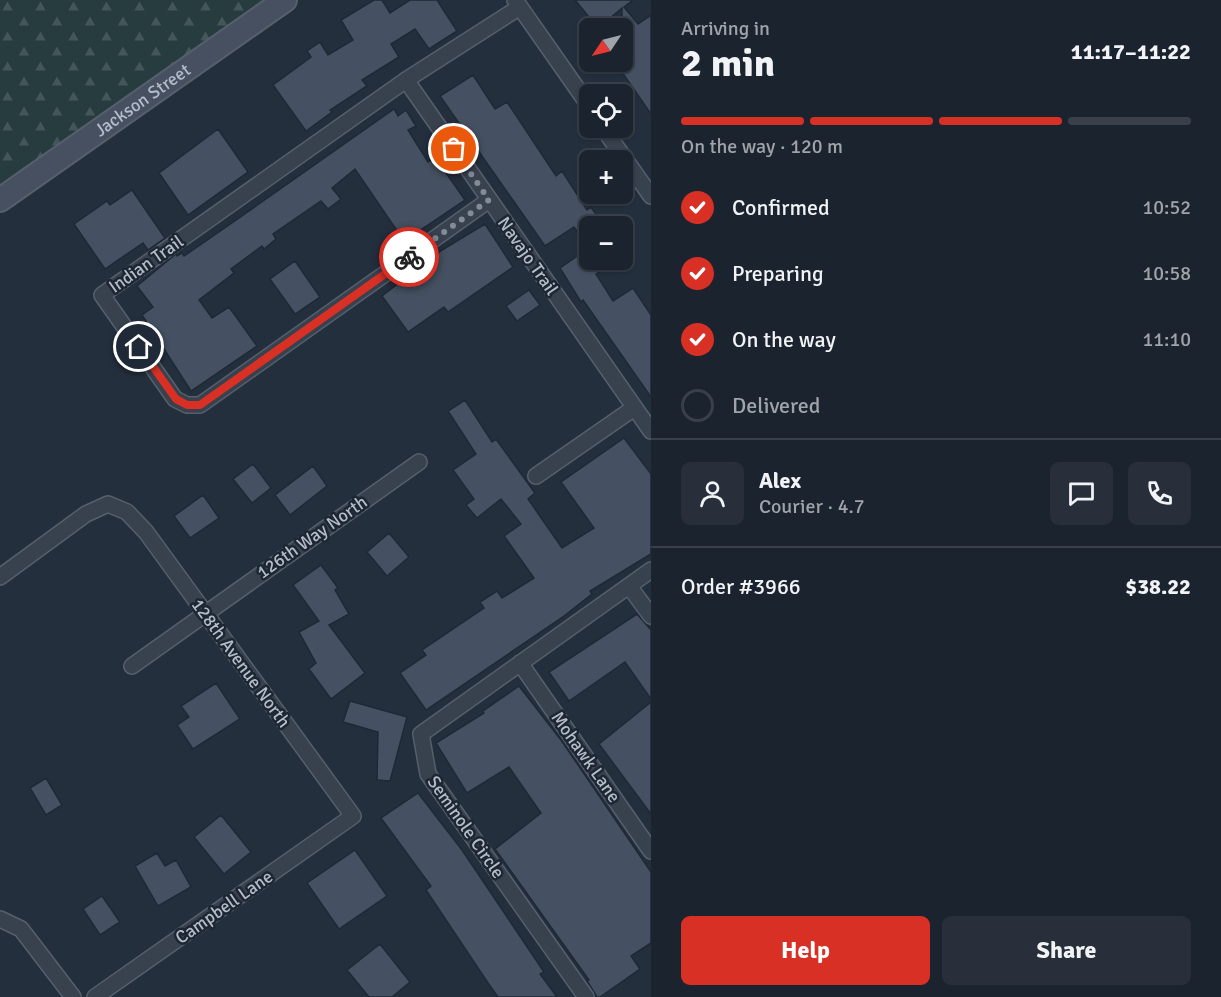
<!DOCTYPE html>
<html lang="en">
<head>
<meta charset="utf-8">
<style>
	:root { --surface:#1b232e; --page:#282f3a; --text:#f1f3f6; --muted:#a0a4aa; --line:#39404a; --accent:#d93025 }
	body { margin:0; font-family:Signika,sans-serif; background:var(--page); color:var(--text); height:100vh; display:flex; flex-direction:column; font-size:22px; white-space:nowrap }
	* { box-sizing:border-box; margin:0 }
	p { font-size:20px; color:var(--muted) }
	.icon { flex:none; width:33px; height:33px; fill:none; stroke:currentColor; stroke-width:2; stroke-linecap:round; stroke-linejoin:round }
	.map { position:relative; flex:1; overflow:hidden }
	.details { display:flex; flex-direction:column; background:var(--surface); width:570px }
	.details>* { flex:none }
	.needle { width:39px; rotate:235deg }
	.buttons { position:absolute; left:579px; top:18px; display:grid; gap:12px }
	.buttons a { display:grid; place-items:center; width:54px; height:54px; border-radius:9px; background:var(--surface); box-shadow:0 2px 4px #0004,0 0 0 2px var(--line); font-size:30px }
	.pin { position:absolute; display:grid; place-items:center; width:51px; height:51px; color:#fff; margin:-26px; border:3px solid #fff; border-radius:50%; box-shadow:0 2px 6px #0007 }
	.courier { position:absolute; display:grid; place-items:center; width:60px; height:60px; margin:-30px; border:4px solid #d93025; border-radius:50%; background:#fff; color:#222; box-shadow:0 2px 8px #0007 }
	.headline em { font-style:normal; font-weight:800 }
	.headline div { display:flex; flex-direction:column-reverse }
	.headline { display:flex; align-items:center; justify-content:space-between; height:102px; padding:0 30px }
	h1 { font-size:39px; font-weight:800; line-height:45px }
	.bar { display:grid; grid-template-columns:repeat(4,1fr); gap:9px 6px; align-content:center; height:72px; padding:0 30px }
	.bar i { height:8px; border-radius:4px; background:var(--line) }
	.bar .selected { background:var(--accent) }
	.bar p { grid-column:span 4 }
	.line { display:flex; align-items:center; gap:15px; padding:0 30px; border-top:2px solid var(--line) }
	.line div { flex:1 }
	.round { display:grid; place-items:center; flex:none; width:63px; height:63px; border-radius:9px; background:var(--page) }
	ol { padding:0 30px; list-style:none }
	li { display:flex; align-items:center; gap:18px; height:66px }
	li p { margin-inline-start:auto }
	li .icon { padding:6px; border-radius:50%; background:var(--accent); color:#fff; stroke-width:4 }
	li:last-child { color:var(--muted) }
	li i { width:33px; height:33px; border:3px solid var(--line); border-radius:50% }
	.primary-button { display:flex; gap:12px; margin-top:auto; padding:12px 30px }
	.primary-button a { flex:1; height:69px; border-radius:9px; background:var(--accent); color:#fff; font-size:24px; font-weight:800; line-height:69px; text-align:center }
	.primary-button a+a { background:var(--page); color:var(--text) }
	main { display:flex; flex:1; min-height:0 }
	.map>svg:first-child { display:block }
</style>
</head>
<body>
<main>
<div class="map">
<svg width="651" height="997" viewBox="0 0 651 997">
	<defs>
		<pattern id="forest-firs" width="22" height="20" patternUnits="userSpaceOnUse" patternTransform="scale(1.5)"><rect width="22" height="20" fill="#263c3f"/><path d="M5 1l3.5 6h-7zM16 11l3.5 6h-7z" fill="#435659"/></pattern>
	</defs>
	<rect width="100%" height="100%" fill="#242f3e"/>
	<!-- forest -->
	<path fill="url(#forest-firs)" d="M 0,0 L 267,0 L 0,187 Z"/>
	<!-- building -->
	<path fill="#455162" stroke="#1f2835" stroke-width="1.5" d="M 374,0 L 382,0 L 390,13 L 410,0 L 437,0 L 457,31 L 429,49 L 415,29 L 391,44 L 399,57 L 362,80 L 367,86 L 330,110 L 332,112 L 306,131 L 273,85 L 311,57 L 307,51 L 320,42 L 328,55 L 353,40 L 341,20 Z
		M 575,0 L 633,0 L 624,7 L 638,24 L 651,15 L 651,114 L 615,62 L 625,62 L 622,59 L 622,8 L 598,28 Z
		M 473,75 L 495,109 L 507,102 L 556,176 L 562,171 L 587,210 L 591,207 L 604,226 L 590,226 L 590,260 L 620,260 L 596,274 L 613,301 L 633,288 L 651,315 L 651,397 L 583,300 L 581,302 L 560,268 L 589,248 L 574,227 L 545,246 L 440,96 Z
		M 394,109 L 398,116 L 406,110 L 416,126 L 408,130 L 428,162 L 435,157 L 465,200 L 404,241 L 355,169 L 332,188 L 341,199 L 328,209 L 321,201 L 273,234 L 276,239 L 264,249 L 262,246 L 231,269 L 234,273 L 199,300 L 212,318 L 229,307 L 257,346 L 191,391 L 142,315 L 153,307 L 137,286 L 176,254 L 177,256 L 182,253 L 184,256 L 219,232 Z
		M 218,129 L 248,172 L 188,215 L 159,173 Z
		M 132,190 L 165,238 L 148,250 L 143,243 L 105,269 L 74,224 L 107,201 L 110,205 Z
		M 485,224 L 513,267 L 448,312 L 444,307 L 408,332 L 382,296 L 442,250 Z
		M 295,261 L 320,297 L 295,314 L 270,279 Z
		M 529,290 L 540,305 L 517,321 L 506,306 Z
		M 465,400 L 492,442 L 496,439 L 535,493 L 528,499 L 562,548 L 594,528 L 561,482 L 624,438 L 651,474 L 651,554 L 590,591 L 592,594 L 564,616 L 426,710 L 400,673 L 426,655 L 422,650 L 484,608 L 480,602 L 497,591 L 502,598 L 534,578 L 504,536 L 521,524 L 501,499 L 477,518 L 466,505 L 474,499 L 453,470 L 476,454 L 448,411 Z
		M 253,464 L 271,488 L 252,503 L 233,479 Z
		M 313,466 L 327,486 L 290,515 L 275,495 Z
		M 203,495 L 219,518 L 190,538 L 174,516 Z
		M 389,533 L 409,557 L 387,576 L 367,552 Z
		M 321,565 L 338,588 L 335,590 L 349,614 L 329,625 L 365,673 L 331,699 L 309,669 L 316,663 L 299,632 L 319,621 L 293,585 Z
		M 637,614 L 651,630 L 651,699 L 625,662 L 569,701 L 549,672 Z
		M 216,683 L 240,719 L 193,749 L 177,725 L 189,717 L 181,706 Z
		M 519,686 L 561,740 L 651,872 L 651,943 L 631,956 L 640,969 L 600,997 L 597,997 L 587,981 L 589,980 L 495,849 L 541,813 L 509,767 L 467,793 L 436,743 L 484,713 L 483,711 Z
		M 350,701 L 407,717 L 390,781 L 377,780 L 378,732 L 343,722 Z
		M 651,702 L 651,814 L 599,744 Z
		M 46,778 L 62,805 L 46,815 L 30,788 Z
		M 418,793 L 462,850 L 544,972 L 540,974 L 557,997 L 498,997 L 488,983 L 426,890 L 431,886 L 381,818 Z
		M 221,815 L 251,852 L 224,874 L 194,837 Z
		M 355,850 L 387,896 L 339,929 L 307,883 Z
		M 157,853 L 165,866 L 176,860 L 191,887 L 158,906 L 135,866 Z
		M 102,896 L 120,922 L 100,935 L 83,909 Z
		M 380,944 L 410,982 L 392,997 L 369,997 L 347,970 Z"/>
	<g fill="none" stroke-linecap="round" stroke-linejoin="round">
		<defs>
			<path id="street" d="M 515,0 L 590,107
				M 406,80 L 651,431
				M 603,128 L 651,196
				M 489,200 L 200,405 L 187,405 L 175,399 L 102,295 L 406,80 L 520,7
				M 536,476 L 634,408
				M 0,577 L 86,514 L 108,504 L 127,512 L 146,532 L 353,816 L 95,997
				M 629,586 L 651,616
				M 520,663 L 651,851
				M 132,666 L 419,462
				M 0,919 L 21,929 L 73,997
				M 586,997 L 428,774 L 421,734 L 651,570"/>
			<g id="secondary">
				<path id="s1" d="M 0,200 L 285,0"/>
			</g>
		</defs>
		<!-- street casing -->
		<use href="#street" stroke="#565f6c" stroke-width="18"/>
		<!-- secondary casing -->
		<use href="#secondary" stroke="#565f6c" stroke-width="26"/>
		<!-- street -->
		<use href="#street" stroke="#38414e" stroke-width="15"/>
		<!-- secondary -->
		<use href="#secondary" stroke="#465061" stroke-width="22"/>
	</g>
	<g fill="none" stroke-linecap="round" stroke-linejoin="round">
		<!-- done -->
		<path stroke="#828b98" stroke-width="6" stroke-dasharray="0 10.8" d="M 409,257 L 489,200 L 454,149"/>
		<!-- route -->
		<path stroke="#d93025" stroke-width="8" d="M 139,347 L 176,399 L 187,405 L 200,405 L 409,257"/>
	</g>
	<g text-anchor="middle" stroke-width="5" stroke-linejoin="round" paint-order="stroke">
		<!-- street labels -->
		<g font-size="18" fill="#b4bcc9" stroke="#1d2633">
			<text dy="6" stroke="none"><textPath href="#s1" startOffset="174">Jackson Street</textPath></text>
			<text transform="translate(528 256) rotate(55)" y="6">Navajo Trail</text>
			<text transform="translate(146 264) rotate(-35)" y="6">Indian Trail</text>
			<text transform="translate(312 537) rotate(-35)" y="6">126th Way North</text>
			<text transform="translate(241 663) rotate(54)" y="6">128th Avenue North</text>
			<text transform="translate(586 757) rotate(55)" y="6">Mohawk Lane</text>
			<text transform="translate(466 827) rotate(55)" y="6">Seminole Circle</text>
			<text transform="translate(224 907) rotate(-35)" y="6">Campbell Lane</text>
		</g>
	</g>
</svg>
<div class="buttons">
<a><svg class="needle" viewBox="-14 -14 28 28"><path d="M0-13l5 13h-10z" fill="#e53935"/><path d="M0 13l5-13h-10z" fill="#a0a4aa"/></svg></a>
<a><svg class="icon" aria-label="locate" viewBox="0 0 24 24"><circle cx="12" cy="12" r="6"/><path d="M12 2v4M12 18v4M2 12h4M18 12h4"/></svg></a>
<a>+</a>
<a>−</a>
</div>
<div class="pin" style="left:454px;top:149px;background:#ea580c"><svg class="icon" aria-label="bag" viewBox="0 0 24 24"><path d="M5 8h14l-1 12H6zM9 8a3 3 0 0 1 6 0"/></svg></div>
<div class="pin" style="left:139px;top:347px;background:#1f2937"><svg class="icon" aria-label="home" viewBox="0 0 24 24"><path d="M3 11l9-7 9 7M6 9v11h12V9"/></svg></div>
<div class="courier" style="left:409px;top:257px"><svg class="icon" aria-label="bike" viewBox="0 0 24 24"><circle cx="6" cy="16" r="4"/><circle cx="18" cy="16" r="4"/><path d="M6 16l4-8h5l3 8M10 8l3 8H6M13 5h3"/></svg></div>
</div>
<section class="details">
<div class="headline"><div><h1>2 min</h1><p>Arriving in</p></div><em>11:17–11:22</em></div>
<div class="bar"><i class="selected"></i><i class="selected"></i><i class="selected"></i><i></i><p>On the way · 120 m</p></div>
<ol>
<li><svg class="icon" aria-label="check" viewBox="0 0 24 24"><path d="M5 12l5 5 9-10"/></svg>Confirmed<p>10:52</p></li>
<li><svg class="icon" aria-label="check" viewBox="0 0 24 24"><path d="M5 12l5 5 9-10"/></svg>Preparing<p>10:58</p></li>
<li><svg class="icon" aria-label="check" viewBox="0 0 24 24"><path d="M5 12l5 5 9-10"/></svg>On the way<p>11:10</p></li>
<li><i></i>Delivered</li>
</ol>
<div class="line" style="height:108px"><a class="round"><svg class="icon" aria-label="person" viewBox="0 0 24 24"><circle cx="12" cy="8" r="4"/><path d="M4 21q1-7 8-7t8 7"/></svg></a><div><b>Alex</b><p>Courier · 4.7</p></div><a class="round"><svg class="icon" aria-label="chat" viewBox="0 0 24 24"><path d="M4 5h16v11H9l-5 4z"/></svg></a><a class="round"><svg class="icon" aria-label="phone" viewBox="0 0 24 24"><path d="M5 4h4l2 5-3 2q2 4 5 5l2-3 5 2v4C11 20 4 13 5 4z"/></svg></a></div>
<div class="line" style="height:78px"><div>Order #3966</div><b>$38.22</b></div>
<div class="primary-button"><a>Help</a><a>Share</a></div>
</section>
</main>
</body>
</html>
